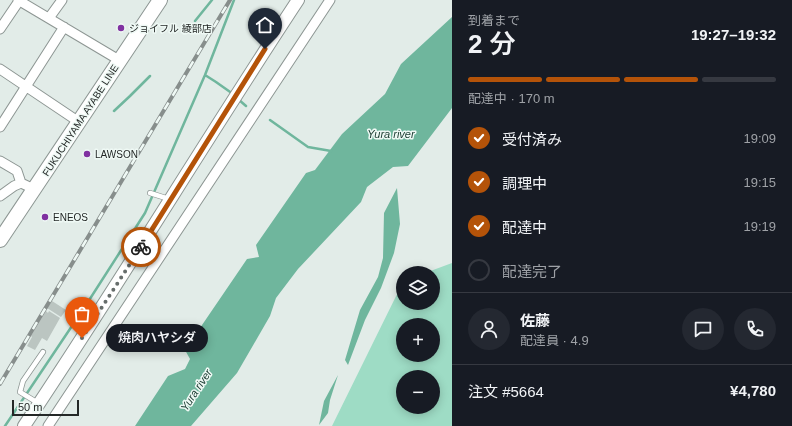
<!DOCTYPE html>
<html lang="ja">
<head>
<meta charset="utf-8">
<style>
	:root { --surface:#171b24; --page:#242831; --text:#f1f3f6; --muted:#9ea1a6; --line:#363941; --accent:#b45309 }
	body { margin:0; font-family:Arial,"Noto Sans JP",sans-serif; background:var(--page); color:var(--text); height:100vh; display:flex; flex-direction:column; font-size:15px; white-space:nowrap }
	* { box-sizing:border-box; margin:0 }
	p { font-size:13px; color:var(--muted) }
	.icon { flex:none; width:22px; height:22px; fill:none; stroke:currentColor; stroke-width:2; stroke-linecap:round; stroke-linejoin:round }
	.map { position:relative; flex:1; overflow:hidden }
	.drawer { display:flex; flex-direction:column; background:var(--surface); width:340px }
	.drawer>* { flex:none }
	.buttons { position:absolute; left:396px; top:266px; display:grid; gap:8px }
	.buttons a { display:grid; place-items:center; width:44px; height:44px; border-radius:50%; background:var(--surface); box-shadow:0 2px 10px #0003; font-size:20px }
	.scale { position:absolute; left:12px; bottom:10px; width:67px; box-sizing:border-box; padding-left:4px; border:2px solid #242827; border-top:0; font-size:11px; line-height:14px; white-space:nowrap; color:#242827; -webkit-text-stroke:3px #eff9f5; paint-order:stroke }
	.pin { position:absolute; display:grid; place-items:center; width:34px; height:34px; color:#fff; margin:-41px -17px; border-radius:50% 50% 50% 0; rotate:-45deg; box-shadow:0 0 4px #0007 }
	.pin .icon { rotate:45deg }
	.courier { position:absolute; display:grid; place-items:center; width:40px; height:40px; margin:-20px; border:3px solid #b45309; border-radius:50%; background:#fff; color:#222; box-shadow:0 1px 5px #0007 }
	.bubble { position:absolute; height:28px; border-radius:14px; background:var(--surface); box-shadow:0 2px 10px #0003; font-size:13px; font-weight:600; line-height:28px; text-align:center }
	.head em { font-style:normal; font-weight:600 }
	.head div { display:flex; flex-direction:column-reverse }
	.head { display:flex; align-items:center; justify-content:space-between; height:68px; padding:0 16px }
	h1 { font-size:26px; font-weight:600; line-height:30px }
	.bar { display:grid; grid-template-columns:repeat(4,1fr); gap:6px 4px; align-content:center; height:48px; padding:0 16px }
	.bar i { height:5px; border-radius:3px; background:var(--line) }
	.bar .selected { background:var(--accent) }
	.bar p { grid-column:span 4 }
	.line { display:flex; align-items:center; gap:10px; padding:0 16px; border-top:1px solid var(--line) }
	.line div { flex:1 }
	.round { display:grid; place-items:center; flex:none; width:42px; height:42px; border-radius:21px; background:var(--page) }
	ol { padding:0 16px; list-style:none }
	li { display:flex; align-items:center; gap:12px; height:44px }
	li p { margin-inline-start:auto }
	li .icon { padding:4px; border-radius:50%; background:var(--accent); color:#fff; stroke-width:4 }
	li:last-child { color:var(--muted) }
	li i { width:22px; height:22px; border:2px solid var(--line); border-radius:50% }
	main { display:flex; flex:1; min-height:0 }
	.map>svg:first-child { display:block }
</style>
</head>
<body>
<main>
<div class="map">
<svg width="452" height="426" viewBox="0 0 452 426">
	<rect width="100%" height="100%" fill="#e2ece8"/>
	<!-- green -->
	<path fill="#9edcc5" fill-rule="evenodd" d="M 452,263 L 452,426 L 332,426 L 403,282 L 403,303 L 433,303 L 433,273 L 425,273 ZM 403,325 L 433,325 L 433,355 L 403,355 ZM 403,377 L 433,377 L 433,407 L 403,407 Z"/>
	<!-- water -->
	<path fill="#6fb69d" d="M 452,17 L 452,108 L 408,166 L 393,167 L 367,187 L 361,202 L 298,269 L 276,298 L 270,316 L 237,373 L 191,426 L 135,426 L 168,376 L 185,369 L 190,359 L 185,350 L 247,259 L 259,257 L 256,245 L 306,173 L 315,170 L 342,134 L 385,94 L 401,64 Z
		M 397,188 L 400,224 L 394,253 L 381,288 L 365,320 L 348,365 L 345,360 L 360,310 L 378,277 L 383,258 L 384,213 Z
		M 338,375 L 330,400 L 328,413 L 319,425 L 324,401 Z"/>
	<g fill="none" stroke-linecap="round" stroke-linejoin="round">
		<!-- stream -->
		<path stroke="#6fb69d" stroke-width="2.5" d="M 195,21 L 212,0
			M 205,75 L 216,82 L 233,94
			M 238,99 L 246,106
			M 114,111 L 130,96 L 150,76
			M 270,120 L 308,147 L 331,151
			M 5,426 L 86,305 L 145,213 L 205,75 L 234,0"/>
	</g>
	<!-- building -->
	<path fill="#bbc5c1" d="M 52,301 L 66,310 L 61,317 L 47,308 Z
		M 46,311 L 48,313 L 49,311 L 60,318 L 47,341 L 42,338 L 35,350 L 27,346 L 32,337 L 31,336 Z"/>
	<g fill="none" stroke-linecap="round" stroke-linejoin="round">
		<defs>
			<path id="lane" d="M 150,193 L 169,199
				M 38,403 L 20,392 L 23,381 L 43,352"/>
			<path id="street" d="M 18,0 L 119,60
				M 49,18 L 62,0
				M 0,29 L 19,1
				M 0,69 L 79,122
				M 0,127 L 64,27
				M 0,161 L 17,171 L 21,183
				M 0,196 L 14,186 L 21,183 L 34,189
				M 48,426 L 330,0"/>
			<path id="secondary" d="M 24,426 C 118,286 205,141 298,0"/>
			<path id="primary" d="M 0,240 L 160,0"/>
		</defs>
		<!-- lane casing -->
		<use href="#lane" stroke="#8d9693" stroke-width="6"/>
		<!-- street casing -->
		<use href="#street" stroke="#8d9693" stroke-width="11"/>
		<!-- secondary casing -->
		<use href="#secondary" stroke="#8d9693" stroke-width="14"/>
		<!-- primary casing -->
		<use href="#primary" stroke="#8d9693" stroke-width="16"/>
		<!-- lane -->
		<use href="#lane" stroke="#fff" stroke-width="4.5"/>
		<!-- street -->
		<use href="#street" stroke="#fff" stroke-width="9"/>
		<!-- secondary -->
		<use href="#secondary" stroke="#fff" stroke-width="12"/>
		<!-- primary -->
		<use href="#primary" stroke="#fff" stroke-width="14"/>
		<defs>
			<path id="rail" d="M 0,384 L 230,0"/>
		</defs>
		<!-- rail casing -->
		<use href="#rail" stroke="#878e8c" stroke-width="4"/>
		<!-- rail -->
		<use href="#rail" stroke="#eff9f5" stroke-width="2.5" stroke-dasharray="8" stroke-linecap="butt"/>
	</g>
	<g fill="none" stroke-linecap="round" stroke-linejoin="round">
		<!-- done -->
		<path stroke="#666d6b" stroke-width="4" stroke-dasharray="0 7.2" d="M 82,338 L 141,247"/>
		<!-- route -->
		<path stroke="#b45309" stroke-width="5" d="M 141,247 L 265,49"/>
	</g>
	<!-- markers -->
	<g fill="#8031a1" stroke="#eff9f5" stroke-width="1.5">
		<circle cx="121" cy="28" r="4"/>
		<circle cx="87" cy="154" r="4"/>
		<circle cx="45" cy="217" r="4"/>
	</g>
	<g text-anchor="middle" stroke-width="3" stroke-linejoin="round" paint-order="stroke">
		<!-- poi labels -->
		<g font-size="10" fill="#242827" stroke="#eff9f5" text-anchor="start">
			<text x="129" y="32">ジョイフル 綾部店</text>
			<text x="95" y="158">LAWSON</text>
			<text x="53" y="221">ENEOS</text>
		</g>
		<!-- street labels -->
		<g font-size="10" fill="#242827" stroke="#eff9f5">
			<text transform="translate(80 120) rotate(-57)" y="4">FUKUCHIYAMA AYABE LINE</text>
		</g>
		<!-- water labels -->
		<g font-size="11" font-style="italic" fill="#193b30" stroke="#eff9f5">
			<text x="391" y="138">Yura river</text>
			<text transform="translate(196 390) rotate(-57)" y="4">Yura river</text>
		</g>
	</g>
</svg>
<div class="buttons">
<a><svg class="icon" aria-label="layers" viewBox="0 0 24 24"><path d="M12 4l9 5-9 5-9-5zM3 14l9 5 9-5"/></svg></a>
<a>+</a>
<a>−</a>
</div>
<div class="scale">50 m</div>
<div class="pin" style="left:82px;top:338px;background:#ea580c"><svg class="icon" aria-label="bag" viewBox="0 0 24 24"><path d="M5 8h14l-1 12H6zM9 8a3 3 0 0 1 6 0"/></svg></div>
<div class="pin" style="left:265px;top:49px;background:#1f2937"><svg class="icon" aria-label="home" viewBox="0 0 24 24"><path d="M3 11l9-7 9 7M6 9v11h12V9"/></svg></div>
<div class="courier" style="left:141px;top:247px"><svg class="icon" aria-label="bike" viewBox="0 0 24 24"><circle cx="6" cy="16" r="4"/><circle cx="18" cy="16" r="4"/><path d="M6 16l4-8h5l3 8M10 8l3 8H6M13 5h3"/></svg></div>
<div class="bubble" style="left:106px;top:324px;width:102px">焼肉ハヤシダ</div>
</div>
<section class="drawer">
<div class="head"><div><h1>2 分</h1><p>到着まで</p></div><em>19:27–19:32</em></div>
<div class="bar"><i class="selected"></i><i class="selected"></i><i class="selected"></i><i></i><p>配達中 · 170 m</p></div>
<ol>
<li><svg class="icon" aria-label="check" viewBox="0 0 24 24"><path d="M5 12l5 5 9-10"/></svg>受付済み<p>19:09</p></li>
<li><svg class="icon" aria-label="check" viewBox="0 0 24 24"><path d="M5 12l5 5 9-10"/></svg>調理中<p>19:15</p></li>
<li><svg class="icon" aria-label="check" viewBox="0 0 24 24"><path d="M5 12l5 5 9-10"/></svg>配達中<p>19:19</p></li>
<li><i></i>配達完了</li>
</ol>
<div class="line" style="height:72px"><a class="round"><svg class="icon" aria-label="person" viewBox="0 0 24 24"><circle cx="12" cy="8" r="4"/><path d="M4 21q1-7 8-7t8 7"/></svg></a><div><b>佐藤</b><p>配達員 · 4.9</p></div><a class="round"><svg class="icon" aria-label="chat" viewBox="0 0 24 24"><path d="M4 5h16v11H9l-5 4z"/></svg></a><a class="round"><svg class="icon" aria-label="phone" viewBox="0 0 24 24"><path d="M5 4h4l2 5-3 2q2 4 5 5l2-3 5 2v4C11 20 4 13 5 4z"/></svg></a></div>
<div class="line" style="height:52px"><div>注文 #5664</div><b>¥4,780</b></div>
</section>
</main>
</body>
</html>
